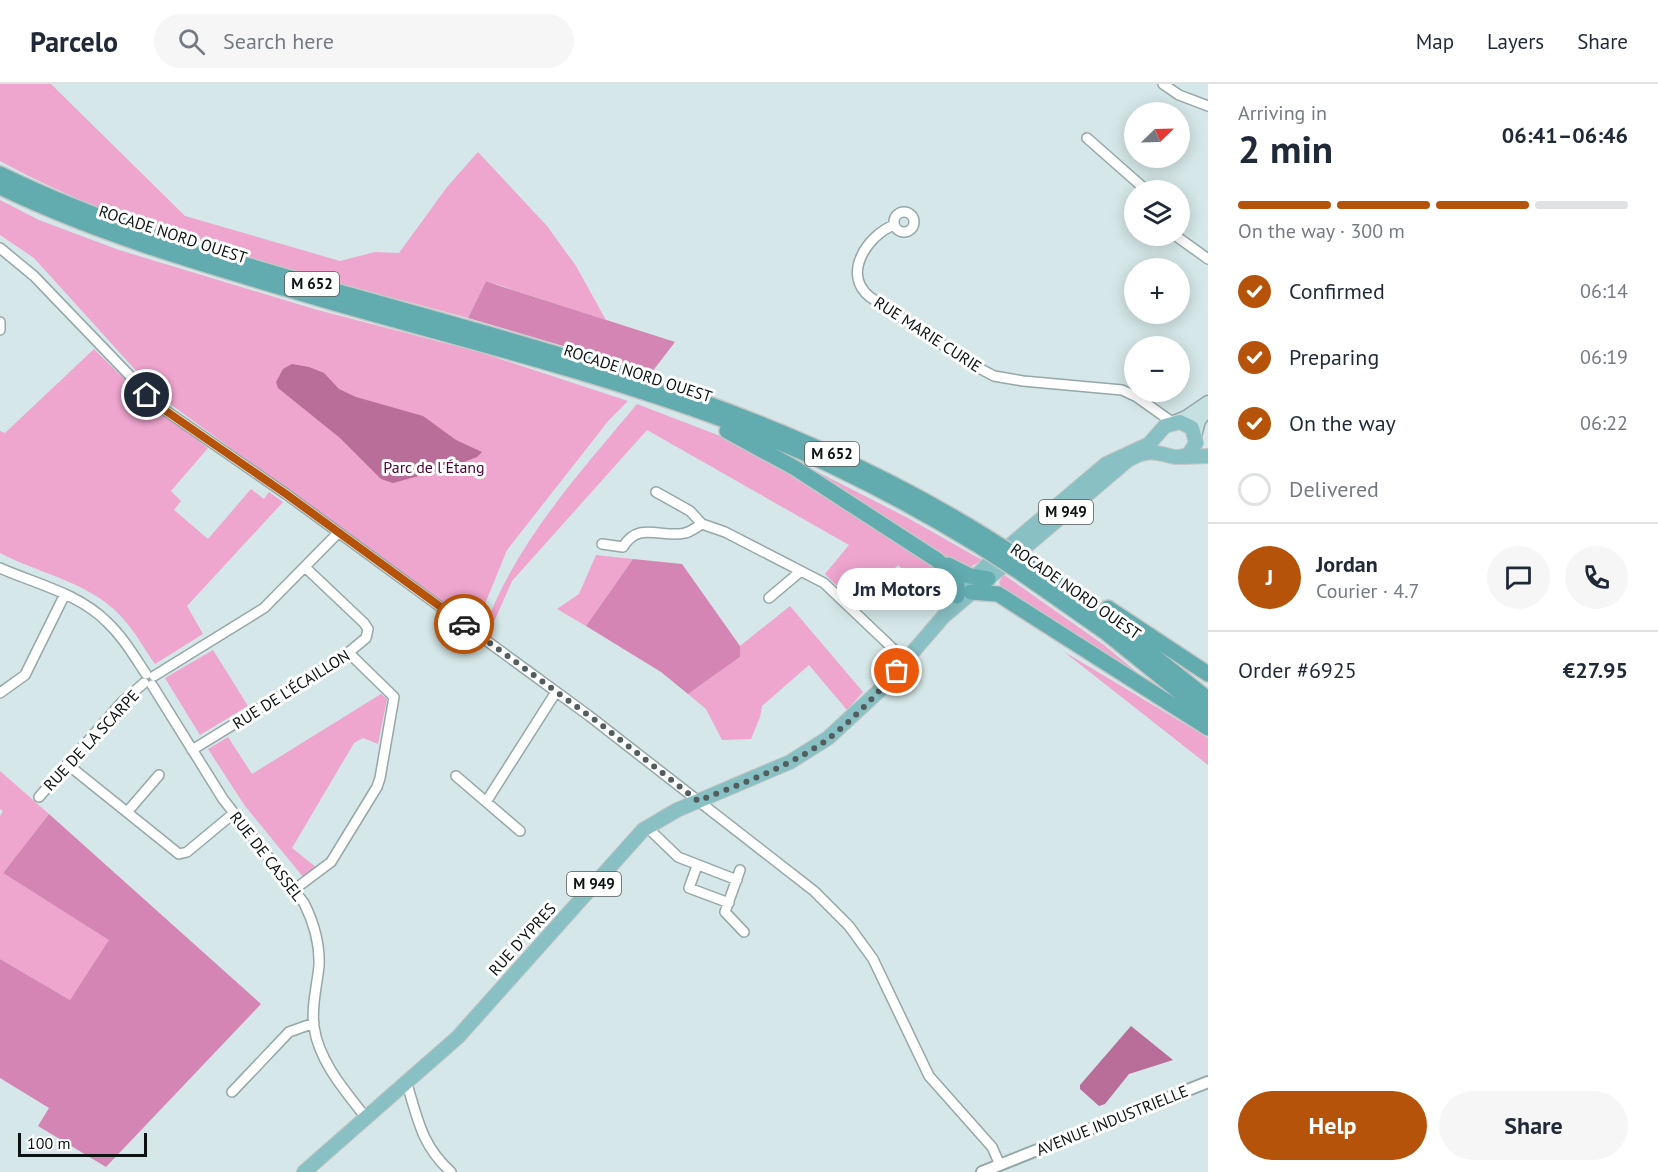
<!DOCTYPE html>
<html lang="en">
<head>
<meta charset="utf-8">
<style>
	:root { --surface:#fff; --page:#f6f6f7; --text:#1f2937; --muted:#747a83; --line:#e0e1e3; --accent:#b45309 }
	body { margin:0; font-family:"PT Sans",sans-serif; background:var(--page); color:var(--text); height:100vh; display:flex; flex-direction:column; font-size:22px; white-space:nowrap }
	* { box-sizing:border-box; margin:0 }
	p { font-size:20px; color:var(--muted) }
	.icon { flex:none; width:33px; height:33px; fill:none; stroke:currentColor; stroke-width:2; stroke-linecap:round; stroke-linejoin:round }
	.map { position:relative; flex:1; overflow:hidden }
	.side { display:flex; flex-direction:column; background:var(--surface); width:450px }
	.side>* { flex:none }
	.needle { width:39px; rotate:67deg }
	.fabs { position:absolute; left:1124px; top:18px; display:grid; gap:12px }
	.fabs a { display:grid; place-items:center; width:66px; height:66px; border-radius:50%; background:var(--surface); box-shadow:0 3px 15px #0003; font-size:30px }
	.scale { position:absolute; left:18px; bottom:15px; width:129px; box-sizing:border-box; padding-left:6px; border:3px solid #0c1313; border-top:0; font-size:16px; line-height:21px; white-space:nowrap; color:#0c1313; -webkit-text-stroke:4px #fff; paint-order:stroke }
	.pin { position:absolute; display:grid; place-items:center; width:51px; height:51px; color:#fff; margin:-26px; border:3px solid #fff; border-radius:50%; box-shadow:0 2px 6px #0007 }
	.courier { position:absolute; display:grid; place-items:center; width:60px; height:60px; margin:-30px; border:4px solid #b45309; border-radius:50%; background:#fff; color:#222; box-shadow:0 2px 8px #0007 }
	.bubble { position:absolute; height:42px; border-radius:21px; background:var(--surface); box-shadow:0 3px 15px #0003; font-size:20px; font-weight:700; line-height:42px; text-align:center }
	.summary em { font-style:normal; font-weight:700 }
	.summary div { display:flex; flex-direction:column-reverse }
	.summary { display:flex; align-items:center; justify-content:space-between; height:102px; padding:0 30px }
	h1 { font-size:39px; font-weight:700; line-height:45px }
	.bar { display:grid; grid-template-columns:repeat(4,1fr); gap:9px 6px; align-content:center; height:72px; padding:0 30px }
	.bar i { height:8px; border-radius:4px; background:var(--line) }
	.bar .current { background:var(--accent) }
	.bar p { grid-column:span 4 }
	.line { display:flex; align-items:center; gap:15px; padding:0 30px; border-top:2px solid var(--line) }
	.line div { flex:1 }
	.round { display:grid; place-items:center; flex:none; width:63px; height:63px; border-radius:32px; background:var(--page) }
	ol { padding:0 30px; list-style:none }
	li { display:flex; align-items:center; gap:18px; height:66px }
	li p { margin-inline-start:auto }
	li .icon { padding:6px; border-radius:50%; background:var(--accent); color:#fff; stroke-width:4 }
	li:last-child { color:var(--muted) }
	li i { width:33px; height:33px; border:3px solid var(--line); border-radius:50% }
	.action { display:flex; gap:12px; margin-top:auto; padding:12px 30px }
	.action a { flex:1; height:69px; border-radius:36px; background:var(--accent); color:#fff; font-size:24px; font-weight:700; line-height:69px; text-align:center }
	.action a+a { background:var(--page); color:var(--text) }
	header { display:flex; align-items:center; gap:36px; box-sizing:border-box; height:84px; padding:0 30px; background:var(--surface); border-bottom:2px solid var(--line) }
	header strong { font-size:28px }
	nav { display:flex; gap:33px; margin-inline-start:auto; font-size:21px }
	.search { width:420px; height:54px; background:var(--page); display:flex; align-items:center; gap:15px; box-sizing:border-box; padding:0 21px; border-radius:33px; color:var(--muted); font-size:22px }
	main { display:flex; flex:1; min-height:0 }
	.map>svg:first-child { display:block }
</style>
</head>
<body>
<header>
<strong>Parcelo</strong>
<div class="search"><svg class="icon" aria-label="search" viewBox="0 0 24 24"><circle cx="10" cy="10" r="6"/><path d="M15 15l6 6"/></svg>Search here</div>
<nav><a>Map</a><a>Layers</a><a>Share</a></nav>
</header>
<main>
<div class="map">
<svg width="1208" height="1088" viewBox="0 0 1208 1088">
	<rect width="100%" height="100%" fill="#d5e7e8"/>
	<!-- green -->
	<path fill="#eea5ce" d="M 0,0 L 51,0 L 185,132 L 340,177 L 375,168 L 399,169 L 447,103 L 478,68 L 547,142 L 576,182 L 606,236 L 486,197 L 468,234 C 311,190 144,156 0,77 Z
		M 0,116 L 39,136 L 119,166 L 314,225 L 479,268 L 628,317 L 609,336 L 507,466 L 476,542 L 159,312 L 34,174 L 0,151 Z
		M 94,265 L 150,320 L 208,364 L 171,407 L 181,417 L 174,426 L 208,455 L 251,405 L 264,415 L 269,408 L 283,418 L 187,522 L 203,550 L 155,580 C 145,566 137,551 126,538 C 95,499 42,491 0,469 L 0,347 L 5,349 Z
		M 637,320 L 728,355 L 768,377 L 945,491 C 951,499 951,507 945,515 L 924,494 L 919,499 L 898,481 L 857,522 L 825,490 L 849,461 L 647,346 L 512,497 L 489,549 L 484,546 C 515,459 579,390 637,320 Z
		M 806,382 L 908,434 L 982,476 L 969,484 L 953,478 Z
		M 596,471 L 633,475 L 586,542 L 557,525 L 579,510 Z
		M 1003,490 L 1104,561 L 1168,614 L 1006,509 L 999,499 Z
		M 790,522 L 863,608 L 847,626 L 809,581 L 762,622 L 760,633 L 751,655 L 722,656 L 706,625 L 688,610 L 740,573 L 740,562 Z
		M 213,566 L 248,622 L 200,651 L 165,594 Z
		M 1063,567 L 1208,654 L 1208,681 Z
		M 381,610 L 387,615 L 378,660 L 363,654 L 354,659 L 292,764 L 317,784 L 304,794 L 245,722 L 208,665 L 228,653 L 252,690 Z
		M 0,687 L 49,730 L 3,789 L 110,856 L 70,916 L 0,875 L 0,732 L 3,727 L 0,725 Z"/>
	<!-- forest -->
	<path fill="#d485b3" d="M 486,197 L 497,201 L 675,258 L 652,288 L 468,234 Z
		M 633,475 L 682,480 L 740,562 L 740,573 L 688,610 L 661,588 L 586,542 Z
		M 49,730 L 261,920 L 106,1083 L 38,1042 L 49,1024 L 0,994 L 0,875 L 70,916 L 109,856 L 3,789 Z"/>
	<!-- water -->
	<path fill="#b96d99" d="M 292,280 L 309,283 L 324,289 L 339,305 L 356,313 L 423,332 L 456,356 L 482,368 L 477,373 L 448,384 L 393,399 L 381,395 L 340,354 L 278,304 L 276,298 L 283,285 Z
		M 1131,942 L 1173,976 L 1129,990 L 1105,1020 L 1099,1022 L 1080,1005 L 1080,1001 Z"/>
	<g fill="none" stroke-linecap="round" stroke-linejoin="round">
		<defs>
			<path id="minor" d="M 1163,0 L 1179,11 L 1208,22
				M 1087,54 L 1146,106
				M894 138a10 10 0 1 1 20 0a10 10 0 1 1-20 0Z
				M 894,141 C 868,151 841,190 870,213 L 975,282 L 994,292 L 1023,297 L 1122,306 L 1137,313 L 1172,338
				M 1176,152 L 1208,175
				M 0,164 L 34,192 L 159,322 L 286,410 L 588,631 L 814,807 L 849,842 L 873,875 L 929,992 L 992,1063 L 1000,1081
				M 0,238 L 0,246
				M 656,408 L 690,427 L 702,440
				M 602,460 L 623,463 C 639,436 662,455 685,449 C 690,448 697,443 702,440 L 725,448 L 824,499 L 906,577
				M 0,484 C 36,500 78,509 107,538 C 123,553 134,572 146,590
				M 769,514 L 801,487
				M 154,592 L 264,524 L 338,449
				M 152,601 L 223,715 L 304,819 C 314,839 320,860 319,882 C 317,902 311,923 314,943 C 319,978 346,1008 367,1035
				M 0,609 L 25,591 L 65,510
				M 192,666 L 343,573 L 366,554 L 368,545 L 364,539 L 306,484
				M 67,680 L 179,770 L 187,768 L 234,729
				M 456,692 L 520,747
				M 39,713 L 122,618 L 144,599
				M 486,718 L 556,608
				M 128,727 L 159,691
				M 647,743 L 678,773 L 737,796
				M 697,782 L 689,804 L 729,819
				M 740,786 L 725,828 L 744,848
				M 295,805 L 331,778 L 377,703 L 380,694 L 394,613 L 349,569
				M 407,1000 C 418,1036 422,1062 451,1088
				M 232,1008 L 289,948 L 314,939"/>
			<path id="tertiary" d="M 982,1088 L 1208,998"/>
			<path id="secondary" d="M 1174,338 L 1186,333 L 1208,318
				M 1195,352 L 1199,337 L 1208,325"/>
			<path id="primary" d="M 1184,373 L 1208,372
				M 304,1088 L 458,953 L 643,746 L 677,726 L 790,678 L 828,654 L 880,606 L 943,533 L 960,508 L 988,480 L 1106,380 L 1149,360 L 1165,342 L 1180,338 L 1192,344 L 1196,359 L 1189,370 C 1168,381 1160,357 1128,376 L 943,533"/>
			<path id="trunk" d="M 0,90 C 109,143 224,175 339,208 C 566,272 782,326 985,452
				M 0,103 C 106,154 219,185 331,218 C 464,256 598,289 727,337 C 814,370 897,412 976,460
				M 727,347 L 795,384 L 937,476 L 957,495 L 957,512
				M 1029,480 L 1106,534 L 1208,615
				M 948,481 L 970,492 L 988,495
				M 1021,489 L 1104,547 L 1208,631
				M 971,508 L 998,510 L 1208,644
				M 1108,524 L 1208,590"/>
		</defs>
		<!-- minor casing -->
		<use href="#minor" stroke="#96a7a7" stroke-width="12"/>
		<!-- tertiary casing -->
		<use href="#tertiary" stroke="#96a7a7" stroke-width="14"/>
		<!-- secondary casing -->
		<use href="#secondary" stroke="#96a7a7" stroke-width="15"/>
		<!-- primary casing -->
		<use href="#primary" stroke="#c5c6c6" stroke-width="16"/>
		<!-- trunk casing -->
		<use href="#trunk" stroke="#c5c6c6" stroke-width="18"/>
		<!-- minor -->
		<use href="#minor" stroke="#fff" stroke-width="9"/>
		<!-- tertiary -->
		<use href="#tertiary" stroke="#fff" stroke-width="10"/>
		<!-- secondary -->
		<use href="#secondary" stroke="#c4e0e1" stroke-width="12"/>
		<!-- primary -->
		<use href="#primary" stroke="#89c0c3" stroke-width="14"/>
		<!-- trunk -->
		<use href="#trunk" stroke="#62abaf" stroke-width="15"/>
		<defs>
			<path id="trunk-bridge" d="M 985,452 L 1029,480
				M 976,460 L 1021,489"/>
		</defs>
		<!-- trunk-bridge casing -->
		<use href="#trunk-bridge" stroke="#c5c6c6" stroke-width="18" stroke-linecap="butt"/>
		<!-- trunk-bridge -->
		<use href="#trunk-bridge" stroke="#62abaf" stroke-width="15"/>
	</g>
	<g fill="none" stroke-linecap="round" stroke-linejoin="round">
		<!-- done -->
		<path stroke="#525d5e" stroke-width="6" stroke-dasharray="0 10.8" d="M 464,540 L 599,639 L 698,717 C 740,700 786,684 824,658 C 851,638 875,612 897,587"/>
		<!-- route -->
		<path stroke="#b45309" stroke-width="8" d="M 147,311 L 166,327 L 286,410 L 464,540"/>
	</g>
	<g text-anchor="middle" stroke-width="6" stroke-linejoin="round" paint-order="stroke">
		<!-- shield labels -->
		<g fill="#fff" stroke="#555a5a" stroke-width="1.5">
			<rect x="285" y="188" width="54" height="24" rx="4.5"/>
			<rect x="805" y="358" width="54" height="24" rx="4.5"/>
			<rect x="1039" y="416" width="54" height="24" rx="4.5"/>
			<rect x="567" y="788" width="54" height="24" rx="4.5"/>
		</g>
		<g font-size="15" font-weight="bold" fill="#0c1313">
			<text x="312" y="205">M 652</text>
			<text x="832" y="375">M 652</text>
			<text x="1066" y="433">M 949</text>
			<text x="594" y="805">M 949</text>
		</g>
		<!-- street labels -->
		<g font-size="16" fill="#0c1313" stroke="#fff">
			<text transform="translate(173 150) rotate(18)" y="6">ROCADE NORD OUEST</text>
			<text transform="translate(928 250) rotate(33)" y="6">RUE MARIE CURIE</text>
			<text transform="translate(638 289) rotate(18)" y="6">ROCADE NORD OUEST</text>
			<text transform="translate(1076 507) rotate(35)" y="6">ROCADE NORD OUEST</text>
			<text transform="translate(291 605) rotate(-32)" y="6">RUE DE L'ÉCAILLON</text>
			<text transform="translate(91 656) rotate(-47)" y="6">RUE DE LA SCARPE</text>
			<text transform="translate(267 772) rotate(52)" y="6">RUE DE CASSEL</text>
			<text transform="translate(522 855) rotate(-48)" y="6">RUE D'YPRES</text>
			<text transform="translate(1112 1036) rotate(-22)" y="6">AVENUE INDUSTRIELLE</text>
		</g>
		<!-- park labels -->
		<g font-size="16" fill="#4c0536" stroke="#fff">
			<text x="434" y="389">Parc de l'Étang</text>
		</g>
	</g>
</svg>
<div class="fabs">
<a><svg class="needle" viewBox="-14 -14 28 28"><path d="M0-13l5 13h-10z" fill="#e53935"/><path d="M0 13l5-13h-10z" fill="#747a83"/></svg></a>
<a><svg class="icon" aria-label="layers" viewBox="0 0 24 24"><path d="M12 4l9 5-9 5-9-5zM3 14l9 5 9-5"/></svg></a>
<a>+</a>
<a>−</a>
</div>
<div class="scale">100 m</div>
<div class="pin" style="left:897px;top:587px;background:#ea580c"><svg class="icon" aria-label="bag" viewBox="0 0 24 24"><path d="M5 8h14l-1 12H6zM9 8a3 3 0 0 1 6 0"/></svg></div>
<div class="pin" style="left:147px;top:311px;background:#1f2937"><svg class="icon" aria-label="home" viewBox="0 0 24 24"><path d="M3 11l9-7 9 7M6 9v11h12V9"/></svg></div>
<div class="courier" style="left:464px;top:540px"><svg class="icon" aria-label="car" viewBox="0 0 24 24"><path d="M5 17H2v-5l4-1 3-4h7l3 4 3 1v5h-3M9 17h6M6 11h13"/><circle cx="7" cy="17" r="2"/><circle cx="17" cy="17" r="2"/></svg></div>
<div class="bubble" style="left:837px;top:484px;width:120px">Jm Motors</div>
</div>
<section class="side">
<div class="summary"><div><h1>2 min</h1><p>Arriving in</p></div><em>06:41–06:46</em></div>
<div class="bar"><i class="current"></i><i class="current"></i><i class="current"></i><i></i><p>On the way · 300 m</p></div>
<ol>
<li><svg class="icon" aria-label="check" viewBox="0 0 24 24"><path d="M5 12l5 5 9-10"/></svg>Confirmed<p>06:14</p></li>
<li><svg class="icon" aria-label="check" viewBox="0 0 24 24"><path d="M5 12l5 5 9-10"/></svg>Preparing<p>06:19</p></li>
<li><svg class="icon" aria-label="check" viewBox="0 0 24 24"><path d="M5 12l5 5 9-10"/></svg>On the way<p>06:22</p></li>
<li><i></i>Delivered</li>
</ol>
<div class="line" style="height:108px"><b class="round" style="background:var(--accent);color:#fff">J</b><div><b>Jordan</b><p>Courier · 4.7</p></div><a class="round"><svg class="icon" aria-label="chat" viewBox="0 0 24 24"><path d="M4 5h16v11H9l-5 4z"/></svg></a><a class="round"><svg class="icon" aria-label="phone" viewBox="0 0 24 24"><path d="M5 4h4l2 5-3 2q2 4 5 5l2-3 5 2v4C11 20 4 13 5 4z"/></svg></a></div>
<div class="line" style="height:78px"><div>Order #6925</div><b>€27.95</b></div>
<div class="action"><a>Help</a><a>Share</a></div>
</section>
</main>
</body>
</html>
